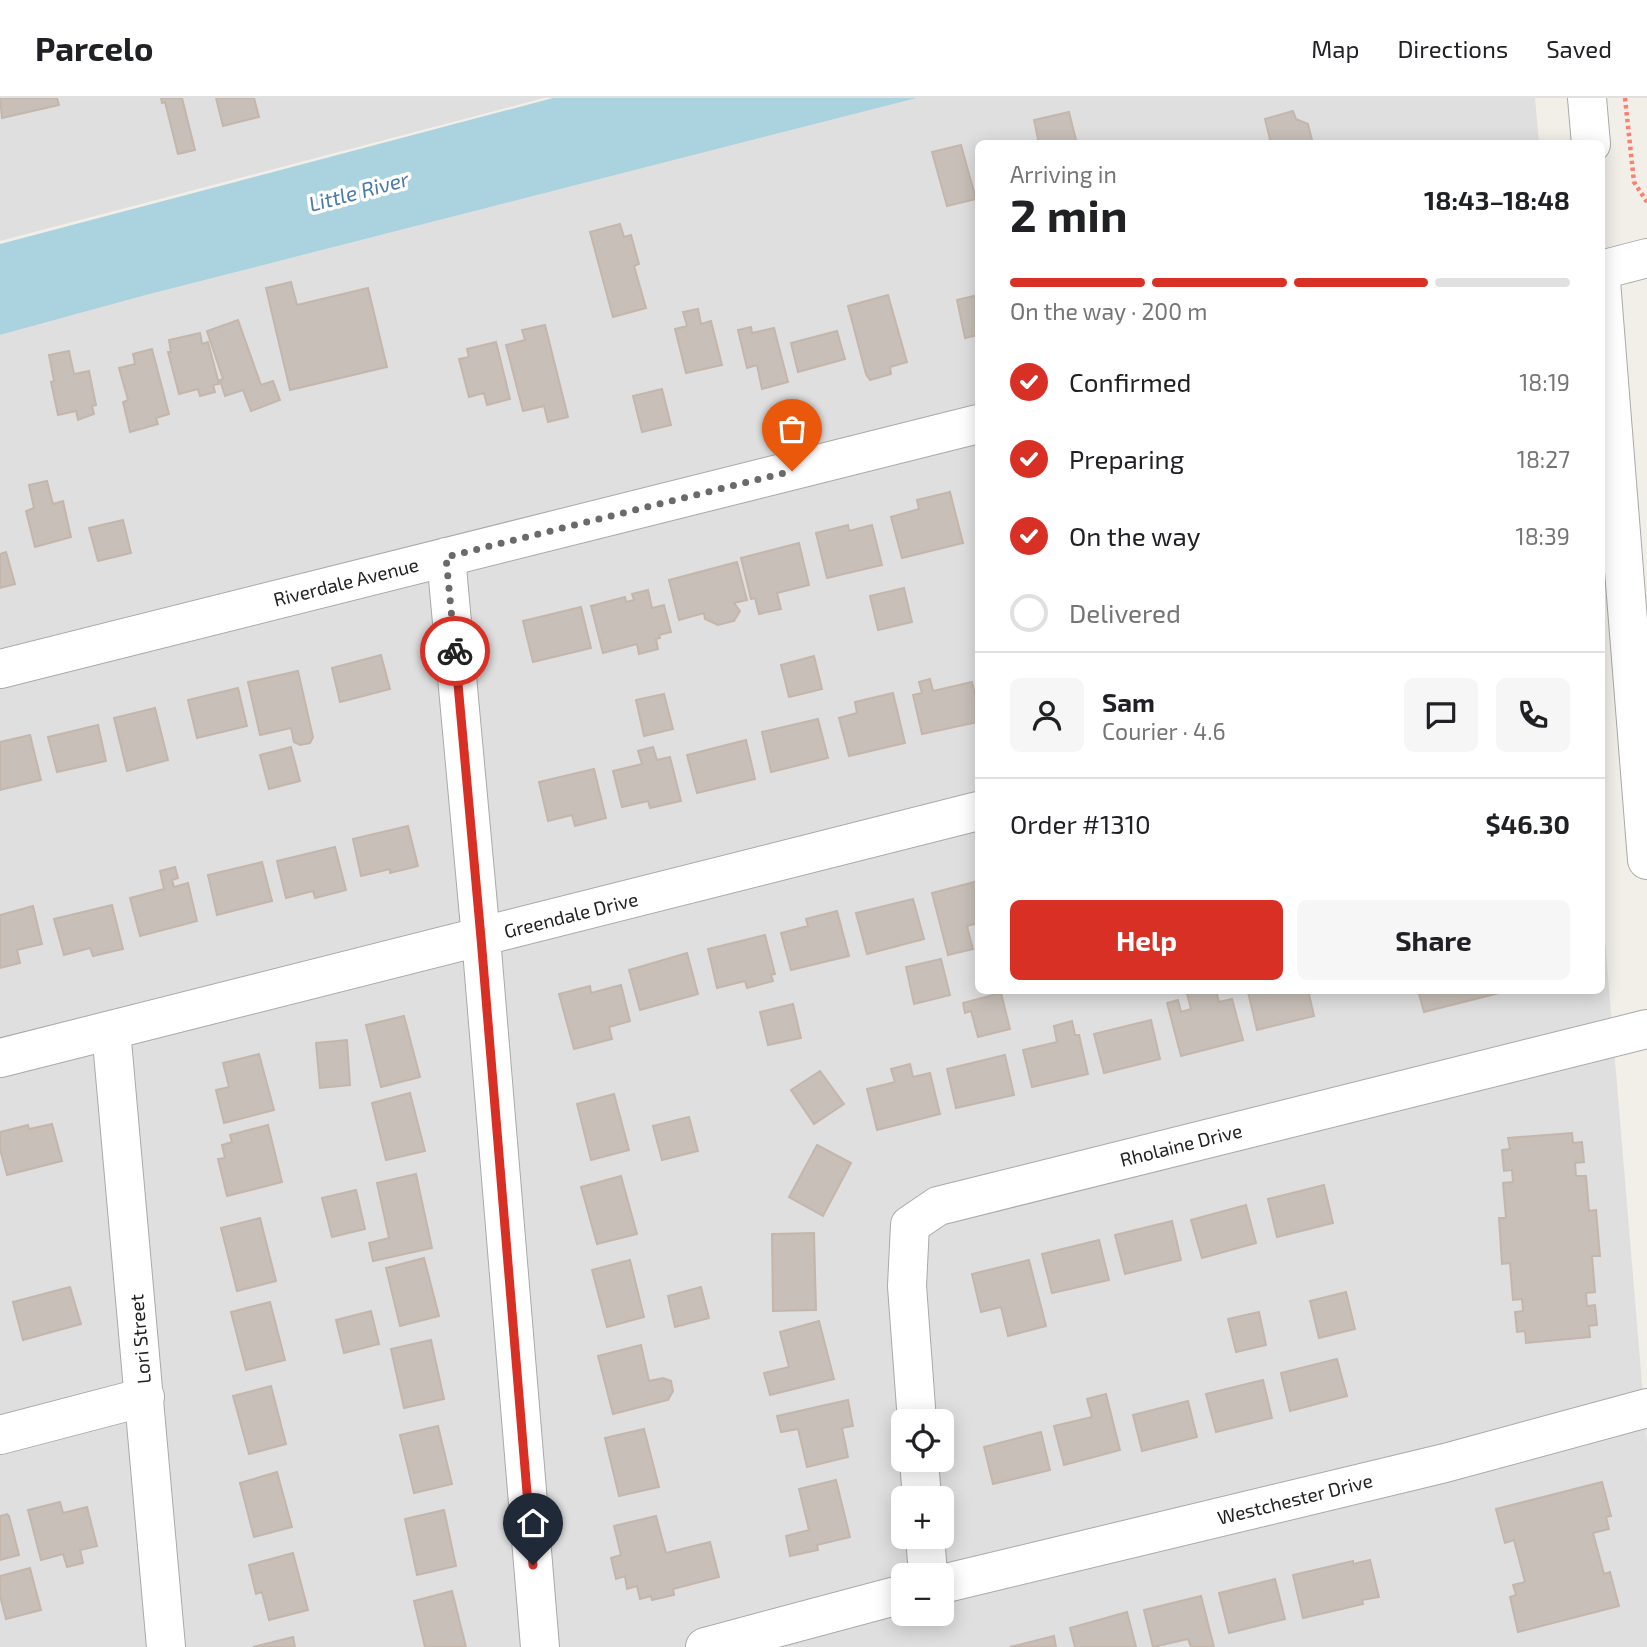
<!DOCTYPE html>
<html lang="en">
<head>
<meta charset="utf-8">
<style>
	:root { --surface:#fff; --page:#f6f6f6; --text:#202124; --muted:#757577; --line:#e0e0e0; --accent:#d93025 }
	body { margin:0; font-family:"Exo 2",sans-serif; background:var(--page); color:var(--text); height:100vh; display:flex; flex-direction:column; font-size:26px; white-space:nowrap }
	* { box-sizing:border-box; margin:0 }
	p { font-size:23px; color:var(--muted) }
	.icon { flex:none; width:38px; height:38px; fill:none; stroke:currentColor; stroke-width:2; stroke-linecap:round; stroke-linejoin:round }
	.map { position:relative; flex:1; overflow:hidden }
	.panel { position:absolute; left:975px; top:42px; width:630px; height:854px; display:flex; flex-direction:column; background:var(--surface); border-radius:10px; box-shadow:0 4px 18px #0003 }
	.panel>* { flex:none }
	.fabs { position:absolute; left:891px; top:1311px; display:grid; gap:14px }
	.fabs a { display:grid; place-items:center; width:63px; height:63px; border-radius:10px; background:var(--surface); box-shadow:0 4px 18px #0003; font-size:35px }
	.pin { position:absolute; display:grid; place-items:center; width:60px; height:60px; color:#fff; margin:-72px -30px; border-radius:50% 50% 50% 0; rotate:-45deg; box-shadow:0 0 7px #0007 }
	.pin .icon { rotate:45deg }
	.courier { position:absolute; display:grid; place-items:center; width:70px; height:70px; margin:-35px; border:5px solid #d93025; border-radius:50%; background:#fff; color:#222; box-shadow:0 2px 9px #0007 }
	.summary em { font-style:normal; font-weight:700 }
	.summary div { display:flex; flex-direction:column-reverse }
	.summary { display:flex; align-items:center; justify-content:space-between; height:119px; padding:0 35px }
	h1 { font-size:46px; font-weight:700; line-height:52px }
	.bar { display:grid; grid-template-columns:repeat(4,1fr); gap:10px 7px; align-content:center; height:84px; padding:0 35px }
	.bar i { height:9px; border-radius:5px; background:var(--line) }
	.bar .current { background:var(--accent) }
	.bar p { grid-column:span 4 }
	.line { display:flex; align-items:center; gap:18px; padding:0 35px; border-top:2px solid var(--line) }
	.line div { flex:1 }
	.round { display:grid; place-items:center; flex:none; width:74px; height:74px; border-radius:10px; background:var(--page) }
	ol { padding:0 35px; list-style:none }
	li { display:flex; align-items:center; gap:21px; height:77px }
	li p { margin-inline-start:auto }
	li .icon { padding:7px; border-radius:50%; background:var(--accent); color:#fff; stroke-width:4 }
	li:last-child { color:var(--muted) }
	li i { width:38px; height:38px; border:4px solid var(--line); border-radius:50% }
	.primary-button { display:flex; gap:14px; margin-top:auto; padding:14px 35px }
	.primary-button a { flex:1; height:80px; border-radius:10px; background:var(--accent); color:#fff; font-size:28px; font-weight:700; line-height:80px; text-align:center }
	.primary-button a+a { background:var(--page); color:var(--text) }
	header { display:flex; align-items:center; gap:42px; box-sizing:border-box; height:98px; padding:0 35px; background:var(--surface); border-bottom:2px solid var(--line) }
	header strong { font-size:33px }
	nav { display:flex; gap:38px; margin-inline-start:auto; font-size:24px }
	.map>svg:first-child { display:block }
</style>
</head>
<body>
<header>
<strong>Parcelo</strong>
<nav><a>Map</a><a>Directions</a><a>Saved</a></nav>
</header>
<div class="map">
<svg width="1647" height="1549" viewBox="0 0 1647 1549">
	<rect width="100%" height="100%" fill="#f2efe9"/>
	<!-- residential -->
	<path fill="#e0dfdf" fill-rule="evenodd" d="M 0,0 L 544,0 L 0,143 Z
		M 917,0 L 1535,0 L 1539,45 L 978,46 L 978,892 L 1601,892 L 1601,795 L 1647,1345 L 1647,1549 L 0,1549 L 0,237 L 146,197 ZM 903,1323 L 942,1323 L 942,1362 L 903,1362 ZM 903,1400 L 942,1400 L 942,1438 L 903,1438 ZM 903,1477 L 942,1477 L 942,1516 L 903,1516 Z"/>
	<!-- water -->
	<path fill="#aad3df" d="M 553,0 L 917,0 L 146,197 L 0,237 L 0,146 Z"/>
	<!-- building -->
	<path fill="#c7bfb8" stroke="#c4b6ab" stroke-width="2" d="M 0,0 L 57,0 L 59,7 L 2,20 Z
		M 161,0 L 182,0 L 195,52 L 178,56 L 165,4 L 162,5 Z
		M 216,0 L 254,0 L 259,19 L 223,28 Z
		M 1293,13 L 1296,21 L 1308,26 L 1313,46 L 1271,46 L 1265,21 Z
		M 1069,14 L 1077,46 L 1039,46 L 1034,22 Z
		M 961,47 L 976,101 L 947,108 L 932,54 Z
		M 620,126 L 624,139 L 631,137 L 639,166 L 634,168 L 646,210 L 613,219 L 590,134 Z
		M 291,184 L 297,207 L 368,190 L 387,269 L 290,292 L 266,190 Z
		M 888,197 L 907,264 L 890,269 L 891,276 L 870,282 L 866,276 L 848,208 Z
		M 978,197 L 978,237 L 965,240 L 957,202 Z
		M 698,211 L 701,226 L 711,223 L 722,267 L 686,275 L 675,231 L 687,228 L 683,214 Z
		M 238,222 L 261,287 L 273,283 L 280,302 L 251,313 L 243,292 L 225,298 L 220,282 L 223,281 L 207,233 Z
		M 545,227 L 568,319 L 548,324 L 544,308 L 523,313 L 506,247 L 525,242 L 522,232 Z
		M 751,229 L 752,235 L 774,230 L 788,284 L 762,291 L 757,267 L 747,270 L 738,232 Z
		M 837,233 L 845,261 L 798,274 L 791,245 Z
		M 200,235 L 202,246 L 208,244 L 219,286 L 213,287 L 215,294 L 200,298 L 198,291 L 179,296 L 168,254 L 171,254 L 169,242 Z
		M 496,244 L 510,301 L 487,307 L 484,295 L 469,299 L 459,261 L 469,259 L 467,251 Z
		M 152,251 L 169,316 L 156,320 L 158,326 L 130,334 L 123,304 L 128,302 L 119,270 L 135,266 L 133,256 Z
		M 69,253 L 74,276 L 89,273 L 96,307 L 92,308 L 94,316 L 78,322 L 76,313 L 58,317 L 51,284 L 54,283 L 49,257 Z
		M 662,291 L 671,327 L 642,334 L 633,298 Z
		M 47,383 L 53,406 L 63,403 L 71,439 L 35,449 L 26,413 L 34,410 L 29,387 Z
		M 950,394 L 963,445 L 902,460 L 891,419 L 919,411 L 917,402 Z
		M 123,422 L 131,455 L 98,463 L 89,430 Z
		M 848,427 L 849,433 L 872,427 L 882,467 L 827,480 L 816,435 Z
		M 799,445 L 809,487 L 777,495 L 781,511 L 759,516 L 755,500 L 751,501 L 741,460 Z
		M 6,454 L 15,486 L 0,490 L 0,456 Z
		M 737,464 L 747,502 L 734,505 L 740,513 L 734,523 L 718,527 L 705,521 L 704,515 L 679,522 L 669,482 Z
		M 904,490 L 912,524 L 878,532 L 870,498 Z
		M 648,492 L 652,510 L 664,507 L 671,534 L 659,537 L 660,540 L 656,541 L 658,551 L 639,556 L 637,546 L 603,555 L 591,508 L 625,499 L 626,504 L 634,502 L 632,496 Z
		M 581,509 L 591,550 L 533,564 L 523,523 Z
		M 381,557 L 390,591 L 340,604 L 332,570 Z
		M 814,558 L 822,591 L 789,599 L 781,567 Z
		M 298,573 L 313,639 L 310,645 L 300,647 L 294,644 L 291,630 L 260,637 L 248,584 Z
		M 930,581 L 933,593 L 972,584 L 978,609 L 978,624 L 922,636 L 913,597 L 922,595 L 919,584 Z
		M 238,590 L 247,628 L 197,640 L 188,602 Z
		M 893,595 L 905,645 L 849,658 L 839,620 L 857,615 L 855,604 Z
		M 664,596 L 673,631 L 644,638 L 636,602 Z
		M 155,610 L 168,662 L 127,673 L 114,620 Z
		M 818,621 L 828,660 L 771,674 L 762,634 Z
		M 98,627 L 106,663 L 57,674 L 48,639 Z
		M 30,637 L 41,682 L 0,692 L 0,644 Z
		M 746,642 L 755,681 L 697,695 L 687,657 Z
		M 291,649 L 300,683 L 269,691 L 260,657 Z
		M 653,649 L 657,662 L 670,659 L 681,703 L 650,710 L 648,703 L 622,709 L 613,673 L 642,666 L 638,653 Z
		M 594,671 L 606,720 L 575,728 L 572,717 L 548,723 L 539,684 Z
		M 408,728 L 418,768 L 390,775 L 390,771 L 361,778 L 353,741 Z
		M 335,749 L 346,792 L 315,800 L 313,793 L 286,800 L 277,763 Z
		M 262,764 L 272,803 L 217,817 L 208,777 Z
		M 175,769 L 178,780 L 172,782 L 174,789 L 188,785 L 197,823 L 140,838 L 130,800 L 164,791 L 160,773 Z
		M 978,783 L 978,825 L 967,828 L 973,851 L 948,857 L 932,795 Z
		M 913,801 L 924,841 L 867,856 L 856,815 Z
		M 112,807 L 123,851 L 93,858 L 90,850 L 64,857 L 54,821 Z
		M 33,808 L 42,846 L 17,852 L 20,865 L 0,870 L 0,817 Z
		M 837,813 L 849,858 L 791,872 L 781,835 L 808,828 L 806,821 Z
		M 765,837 L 775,876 L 771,877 L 773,883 L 747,890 L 745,883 L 717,890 L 708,851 Z
		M 687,855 L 698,896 L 640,912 L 629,872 Z
		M 941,861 L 950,897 L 914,906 L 906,869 Z
		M 621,887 L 630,923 L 609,929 L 612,941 L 574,951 L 559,896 L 590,888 L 591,895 Z
		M 1186,892 L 1216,892 L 1219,904 L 1232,901 L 1243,942 L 1181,958 L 1167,905 L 1178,902 L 1181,914 L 1191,911 Z
		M 1254,892 L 1308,892 L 1314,918 L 1257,932 L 1248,894 Z
		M 1418,892 L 1511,892 L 1424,914 Z
		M 1001,895 L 1010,931 L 978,939 L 971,913 L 965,915 L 963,905 Z
		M 793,906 L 801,940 L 768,947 L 760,914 Z
		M 404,918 L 420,979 L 381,989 L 366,927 Z
		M 1151,922 L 1160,961 L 1104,975 L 1094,936 Z
		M 1072,923 L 1075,937 L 1079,937 L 1088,976 L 1032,989 L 1023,952 L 1057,944 L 1054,928 Z
		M 347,942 L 350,987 L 320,990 L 316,945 Z
		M 259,956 L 274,1012 L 224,1025 L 216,992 L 229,989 L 223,965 Z
		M 1005,957 L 1014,997 L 956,1010 L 947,971 Z
		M 910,966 L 913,979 L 930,975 L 940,1016 L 877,1032 L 867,991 L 895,984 L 891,971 Z
		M 820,973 L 844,1006 L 814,1026 L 791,992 Z
		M 410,995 L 425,1053 L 386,1062 L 372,1005 Z
		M 614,996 L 629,1052 L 591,1062 L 577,1006 Z
		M 689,1019 L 698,1053 L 662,1062 L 653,1028 Z
		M 52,1026 L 62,1063 L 7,1077 L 0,1051 L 0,1034 L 28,1027 L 29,1031 Z
		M 268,1027 L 282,1084 L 227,1098 L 218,1061 L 225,1060 L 222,1047 L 232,1044 L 230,1037 Z
		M 1572,1035 L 1573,1045 L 1582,1044 L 1584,1064 L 1575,1065 L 1576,1078 L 1586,1078 L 1589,1113 L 1596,1112 L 1600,1158 L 1592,1158 L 1595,1194 L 1586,1195 L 1587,1208 L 1595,1207 L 1597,1227 L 1589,1228 L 1590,1239 L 1526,1245 L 1525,1233 L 1517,1234 L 1515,1214 L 1523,1213 L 1522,1201 L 1513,1202 L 1510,1165 L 1502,1166 L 1499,1120 L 1506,1120 L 1503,1085 L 1513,1084 L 1512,1072 L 1504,1073 L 1502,1052 L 1510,1051 L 1508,1040 Z
		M 817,1047 L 851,1065 L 823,1118 L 789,1099 Z
		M 416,1076 L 432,1150 L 373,1163 L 369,1145 L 389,1140 L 377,1085 Z
		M 621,1078 L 637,1136 L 597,1146 L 581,1089 Z
		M 1324,1087 L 1333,1125 L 1277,1139 L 1268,1101 Z
		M 356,1092 L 365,1131 L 332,1139 L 322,1100 Z
		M 1246,1107 L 1256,1145 L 1202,1160 L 1191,1122 Z
		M 260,1120 L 276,1183 L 237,1193 L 221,1130 Z
		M 1172,1123 L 1181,1162 L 1125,1176 L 1115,1137 Z
		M 814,1135 L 816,1212 L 773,1213 L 772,1136 Z
		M 1099,1142 L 1109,1182 L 1052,1195 L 1042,1156 Z
		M 424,1160 L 439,1218 L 400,1228 L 386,1170 Z
		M 630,1162 L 644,1219 L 607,1229 L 592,1172 Z
		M 1029,1162 L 1046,1228 L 1008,1238 L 1001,1209 L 981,1214 L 972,1176 Z
		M 70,1189 L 81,1226 L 23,1242 L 13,1204 Z
		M 701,1189 L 709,1220 L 675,1229 L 668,1198 Z
		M 1346,1194 L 1355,1231 L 1319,1240 L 1310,1203 Z
		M 270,1204 L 285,1262 L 246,1272 L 231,1214 Z
		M 371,1213 L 379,1246 L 344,1255 L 336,1222 Z
		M 1259,1214 L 1266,1247 L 1236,1254 L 1228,1221 Z
		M 819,1223 L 834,1281 L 770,1297 L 764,1275 L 789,1269 L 780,1234 Z
		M 431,1242 L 444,1301 L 404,1310 L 391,1251 Z
		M 641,1247 L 649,1283 L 663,1280 L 671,1283 L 673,1293 L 668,1302 L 613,1316 L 598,1258 Z
		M 1337,1261 L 1347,1298 L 1290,1313 L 1281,1275 Z
		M 1263,1282 L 1272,1320 L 1216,1334 L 1206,1296 Z
		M 271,1288 L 286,1346 L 249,1356 L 233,1298 Z
		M 1106,1296 L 1120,1352 L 1064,1367 L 1054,1328 L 1092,1319 L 1087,1301 Z
		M 848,1302 L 853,1328 L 842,1330 L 848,1359 L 807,1369 L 798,1331 L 781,1334 L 777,1318 Z
		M 1188,1303 L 1197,1339 L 1142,1353 L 1133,1317 Z
		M 438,1328 L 452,1386 L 414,1395 L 400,1337 Z
		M 644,1331 L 659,1389 L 619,1398 L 605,1340 Z
		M 1041,1334 L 1050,1372 L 993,1386 L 984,1349 Z
		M 277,1374 L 292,1429 L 254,1439 L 240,1385 Z
		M 836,1382 L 850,1439 L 817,1447 L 818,1452 L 790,1458 L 786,1438 L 809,1432 L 799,1391 Z
		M 1602,1384 L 1611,1418 L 1606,1419 L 1609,1431 L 1593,1435 L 1604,1476 L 1610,1474 L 1619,1508 L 1518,1534 L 1510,1499 L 1516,1497 L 1513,1487 L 1525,1484 L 1514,1442 L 1505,1445 L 1496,1411 Z
		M 60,1404 L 63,1415 L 87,1409 L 97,1448 L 80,1452 L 83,1465 L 67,1469 L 63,1456 L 41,1462 L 28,1412 Z
		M 444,1412 L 456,1468 L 417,1477 L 405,1421 Z
		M 7,1416 L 9,1418 L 19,1457 L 0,1462 L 0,1418 Z
		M 656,1418 L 666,1455 L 710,1444 L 719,1479 L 673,1491 L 674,1497 L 652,1502 L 651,1498 L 640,1501 L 637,1488 L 627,1491 L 625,1478 L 616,1481 L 611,1460 L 621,1457 L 614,1428 Z
		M 293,1455 L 308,1512 L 269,1522 L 262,1494 L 256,1496 L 249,1467 Z
		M 1370,1462 L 1379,1499 L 1362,1502 L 1363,1506 L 1303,1520 L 1293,1477 L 1353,1463 L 1353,1466 Z
		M 30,1470 L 41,1512 L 6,1521 L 0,1498 L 0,1478 Z
		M 1275,1481 L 1285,1521 L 1229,1535 L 1219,1495 Z
		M 452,1493 L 466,1549 L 425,1549 L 414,1503 Z
		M 1201,1498 L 1214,1549 L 1191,1549 L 1188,1541 L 1153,1549 L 1144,1512 Z
		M 1127,1514 L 1136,1549 L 1075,1549 L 1070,1530 Z
		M 1054,1538 L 1056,1549 L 1010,1549 Z
		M 293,1539 L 295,1549 L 253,1549 Z"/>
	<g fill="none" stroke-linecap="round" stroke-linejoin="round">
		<defs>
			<path id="minor" d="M 1587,0 L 1591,46
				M 1601,172 L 1647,160
				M 1601,183 L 1647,762
				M 446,459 L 481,840 L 540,1549
				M 0,571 L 978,326
				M 111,932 L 166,1549
				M 0,960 L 978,713
				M 917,1323 L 907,1188 L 910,1127 L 938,1108 L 1647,931
				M 0,1337 L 145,1299
				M 919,1362 L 922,1400
				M 925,1438 L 928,1477
				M 942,1486 L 1445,1365 L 1647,1310
				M 705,1549 L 903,1496"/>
		</defs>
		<!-- minor casing -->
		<use href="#minor" stroke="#a9a9a9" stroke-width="40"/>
		<!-- path -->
		<path stroke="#fa8072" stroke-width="4.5" stroke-dasharray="3.5 3.5" stroke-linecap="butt" d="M 1625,0 L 1634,84 L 1647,104"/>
		<!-- minor -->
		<use href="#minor" stroke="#fff" stroke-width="38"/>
	</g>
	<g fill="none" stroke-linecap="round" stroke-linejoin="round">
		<!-- done -->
		<path stroke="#6b6a68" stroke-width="7" stroke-dasharray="0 12.6" d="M 455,553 L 446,459 L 792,373"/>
		<!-- route -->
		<path stroke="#d93025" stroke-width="9" d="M 455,553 L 481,840 L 533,1467"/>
	</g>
	<g text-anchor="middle" stroke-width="7" stroke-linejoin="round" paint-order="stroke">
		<!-- street labels -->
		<g font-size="19" fill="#222" stroke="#fff">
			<text transform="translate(346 484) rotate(-14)" y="7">Riverdale Avenue</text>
			<text transform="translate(571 817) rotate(-14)" y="7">Greendale Drive</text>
			<text transform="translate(1181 1047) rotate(-14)" y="7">Rholaine Drive</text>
			<text transform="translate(140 1241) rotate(-95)" y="7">Lori Street</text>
			<text transform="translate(1295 1401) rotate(-14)" y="7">Westchester Drive</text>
		</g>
		<!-- water labels -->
		<g font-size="21" font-style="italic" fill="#4a7aab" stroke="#fff">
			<text transform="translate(359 94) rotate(-15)" y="7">Little River</text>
		</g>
	</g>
</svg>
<div class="fabs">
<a><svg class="icon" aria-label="locate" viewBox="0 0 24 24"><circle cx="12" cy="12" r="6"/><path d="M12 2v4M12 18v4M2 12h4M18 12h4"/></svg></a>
<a>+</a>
<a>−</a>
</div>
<div class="pin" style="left:792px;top:373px;background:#ea580c"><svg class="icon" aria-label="bag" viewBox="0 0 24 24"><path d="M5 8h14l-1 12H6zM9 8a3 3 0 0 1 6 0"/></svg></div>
<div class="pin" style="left:533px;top:1467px;background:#1f2937"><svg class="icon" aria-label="home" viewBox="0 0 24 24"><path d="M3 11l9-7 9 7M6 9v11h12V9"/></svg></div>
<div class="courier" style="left:455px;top:553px"><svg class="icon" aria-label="bike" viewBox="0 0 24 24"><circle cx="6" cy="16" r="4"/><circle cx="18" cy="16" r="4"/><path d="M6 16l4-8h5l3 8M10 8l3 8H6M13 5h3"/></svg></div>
<section class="panel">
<div class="summary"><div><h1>2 min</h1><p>Arriving in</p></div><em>18:43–18:48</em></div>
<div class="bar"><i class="current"></i><i class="current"></i><i class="current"></i><i></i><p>On the way · 200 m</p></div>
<ol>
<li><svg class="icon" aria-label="check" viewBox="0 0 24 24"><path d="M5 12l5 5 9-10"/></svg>Confirmed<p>18:19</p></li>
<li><svg class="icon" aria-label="check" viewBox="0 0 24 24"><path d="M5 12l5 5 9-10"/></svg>Preparing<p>18:27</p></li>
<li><svg class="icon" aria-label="check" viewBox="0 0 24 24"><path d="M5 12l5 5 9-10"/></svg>On the way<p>18:39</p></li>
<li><i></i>Delivered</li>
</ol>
<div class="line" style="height:126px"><a class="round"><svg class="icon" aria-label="person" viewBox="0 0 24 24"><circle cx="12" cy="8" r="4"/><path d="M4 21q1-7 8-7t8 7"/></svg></a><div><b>Sam</b><p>Courier · 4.6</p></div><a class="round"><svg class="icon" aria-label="chat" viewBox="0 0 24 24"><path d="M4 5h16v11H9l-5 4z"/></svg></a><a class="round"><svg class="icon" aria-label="phone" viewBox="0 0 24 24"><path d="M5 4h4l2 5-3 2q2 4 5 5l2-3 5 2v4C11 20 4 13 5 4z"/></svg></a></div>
<div class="line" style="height:91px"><div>Order #1310</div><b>$46.30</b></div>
<div class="primary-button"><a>Help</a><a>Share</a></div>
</section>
</div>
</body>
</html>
